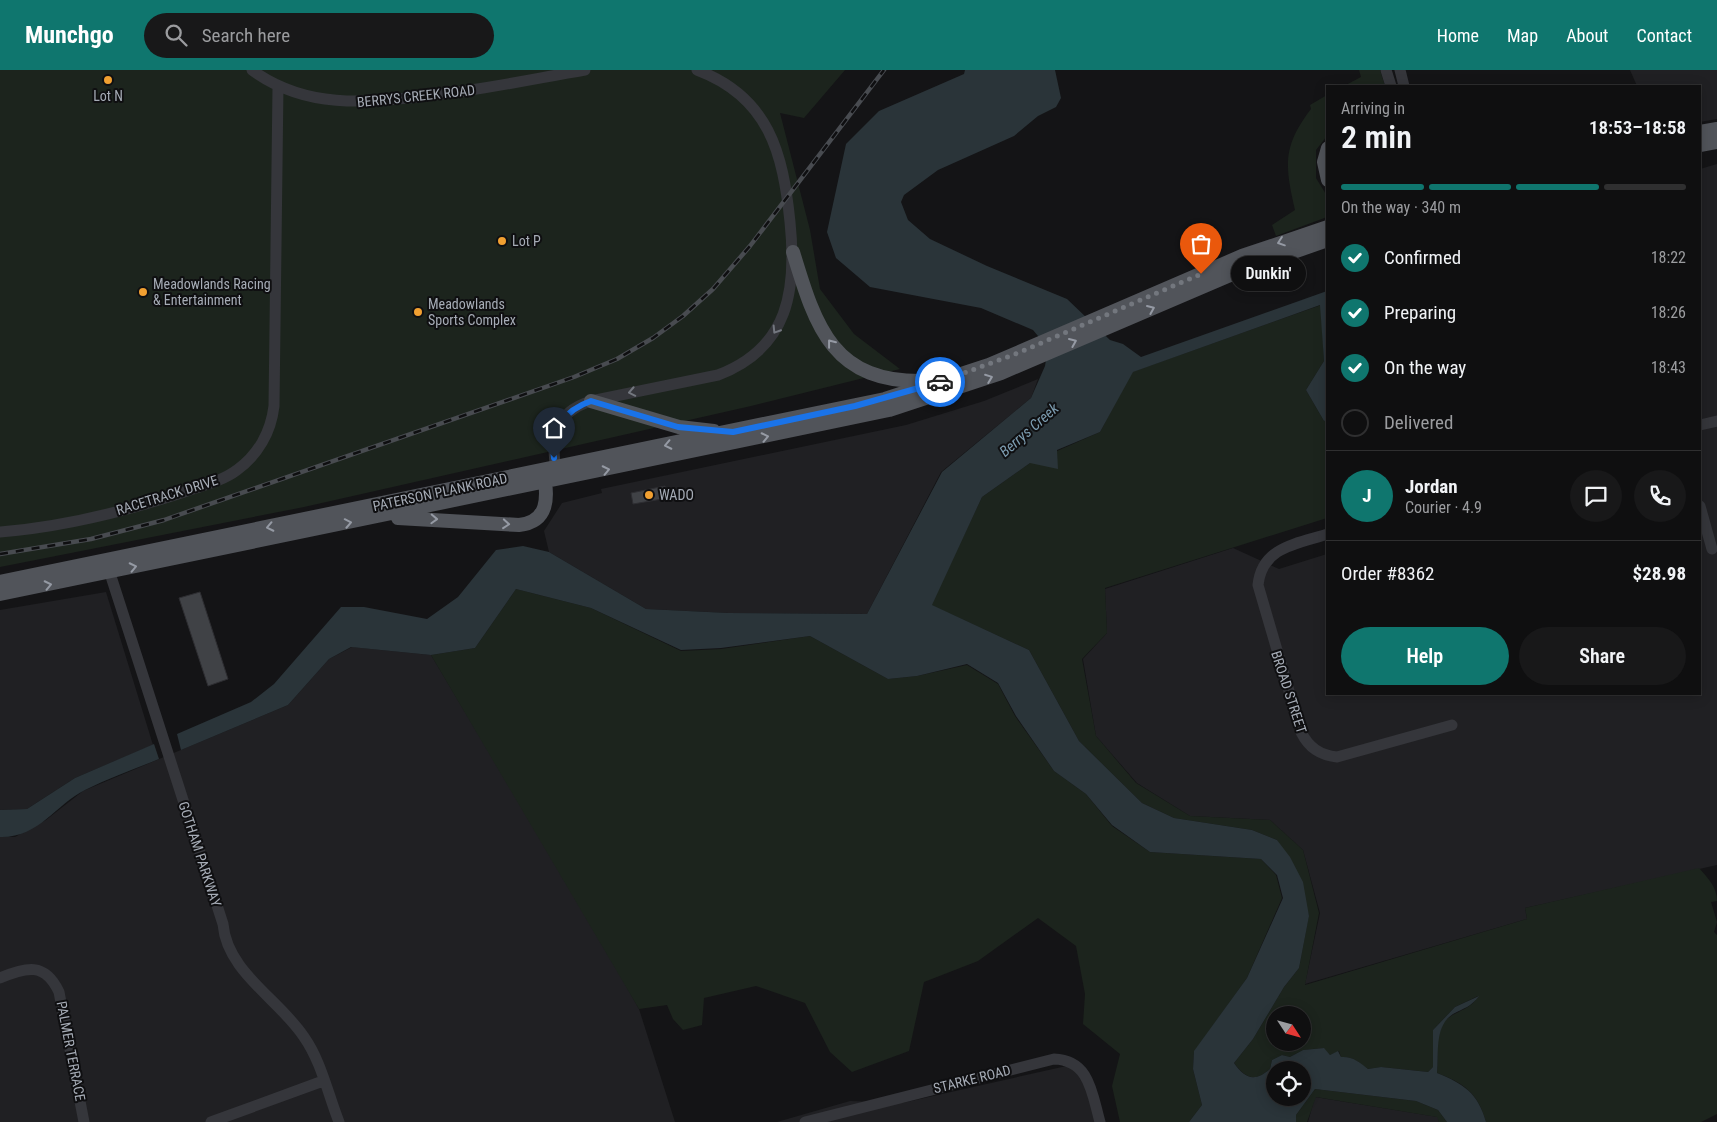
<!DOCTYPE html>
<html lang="en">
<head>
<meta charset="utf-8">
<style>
	:root { --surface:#0f0f10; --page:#181819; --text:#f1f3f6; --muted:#9b9c9f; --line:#2f2f30; --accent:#0f766e }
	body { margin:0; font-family:"Roboto Condensed",sans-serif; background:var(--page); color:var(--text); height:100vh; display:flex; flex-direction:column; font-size:19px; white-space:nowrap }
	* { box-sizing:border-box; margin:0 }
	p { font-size:16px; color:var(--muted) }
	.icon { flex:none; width:28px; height:28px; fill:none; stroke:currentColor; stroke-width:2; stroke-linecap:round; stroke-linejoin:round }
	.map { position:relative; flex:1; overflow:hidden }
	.panel { position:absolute; left:1326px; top:15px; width:375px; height:610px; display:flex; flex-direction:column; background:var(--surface); border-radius:0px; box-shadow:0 2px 12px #0003,0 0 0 1px var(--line) }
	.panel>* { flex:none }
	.needle { width:32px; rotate:126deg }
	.tools { position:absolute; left:1266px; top:936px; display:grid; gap:10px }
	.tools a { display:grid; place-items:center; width:45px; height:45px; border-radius:50%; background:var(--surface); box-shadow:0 2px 12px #0003,0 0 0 1px var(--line); font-size:25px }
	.pin { position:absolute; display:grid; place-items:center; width:42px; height:42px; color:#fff; margin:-51px -21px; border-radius:50% 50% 50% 0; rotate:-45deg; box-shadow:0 0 5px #0007 }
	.pin .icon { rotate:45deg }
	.courier { position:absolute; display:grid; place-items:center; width:50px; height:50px; margin:-25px; border:4px solid #1a73e8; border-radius:50%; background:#fff; color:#222; box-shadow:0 1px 6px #0007 }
	.bubble { position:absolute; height:35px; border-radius:18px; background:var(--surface); box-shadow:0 2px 12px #0003,0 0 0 1px var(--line); font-size:16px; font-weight:600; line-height:35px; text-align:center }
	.overview em { font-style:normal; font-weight:600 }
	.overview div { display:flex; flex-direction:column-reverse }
	.overview { display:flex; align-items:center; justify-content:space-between; height:85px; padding:0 15px }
	h1 { font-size:32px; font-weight:600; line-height:38px }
	.bar { display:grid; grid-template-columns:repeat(4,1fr); gap:8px 5px; align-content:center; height:60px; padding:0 15px }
	.bar i { height:6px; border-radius:4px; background:var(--line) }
	.bar .selected { background:var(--accent) }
	.bar p { grid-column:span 4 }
	.line { display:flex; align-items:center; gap:12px; padding:0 15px; border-top:1px solid var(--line) }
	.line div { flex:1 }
	.round { display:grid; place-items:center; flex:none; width:52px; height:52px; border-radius:26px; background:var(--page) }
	ol { padding:0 15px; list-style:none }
	li { display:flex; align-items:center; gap:15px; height:55px }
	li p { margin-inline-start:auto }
	li .icon { padding:5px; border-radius:50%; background:var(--accent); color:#fff; stroke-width:4 }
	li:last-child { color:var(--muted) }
	li i { width:28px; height:28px; border:2px solid var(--line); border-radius:50% }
	.cta { display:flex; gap:10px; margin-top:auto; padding:10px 15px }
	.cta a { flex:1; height:58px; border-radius:30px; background:var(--accent); color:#fff; font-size:20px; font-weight:600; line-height:58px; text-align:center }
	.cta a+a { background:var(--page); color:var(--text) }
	header { display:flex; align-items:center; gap:30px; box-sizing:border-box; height:70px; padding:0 25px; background:var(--accent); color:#fff }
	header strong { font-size:24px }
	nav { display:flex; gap:28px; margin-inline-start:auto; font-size:18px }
	.search { width:350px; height:45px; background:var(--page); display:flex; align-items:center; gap:12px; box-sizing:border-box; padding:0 18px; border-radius:28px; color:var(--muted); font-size:19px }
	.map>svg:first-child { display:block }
</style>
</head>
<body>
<header>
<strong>Munchgo</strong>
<div class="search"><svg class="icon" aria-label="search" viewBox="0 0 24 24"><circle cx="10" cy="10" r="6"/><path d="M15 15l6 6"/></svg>Search here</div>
<nav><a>Home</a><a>Map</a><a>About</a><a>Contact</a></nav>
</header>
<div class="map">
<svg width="1717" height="1052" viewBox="0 0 1717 1052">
	<rect width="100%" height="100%" fill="#141416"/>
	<!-- built -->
	<path fill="#202023" d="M 1630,0 L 1717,0 L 1717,49 L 1700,52 L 1700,16 L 1637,16 Z
		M 1717,94 L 1717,795 L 1525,838 L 1527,849 L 1305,914 L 1320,843 L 1303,780 L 1270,750 L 1190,746 L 1137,713 L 1096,666 L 1083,589 L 1107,563 L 1105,519 L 1233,478 L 1279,499 L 1327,484 L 1328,624 L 1700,624 L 1700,99 Z
		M 1038,309 L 1031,328 L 941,402 L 867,544 L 728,543 L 646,539 L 549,482 L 544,461 L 562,433 L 602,423 L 601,419 L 906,355 L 984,331 Z
		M 106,522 L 153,675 L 75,708 L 27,739 L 0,740 L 0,540 Z
		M 352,577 L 431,585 L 594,858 L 639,939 L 675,1052 L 0,1052 L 0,767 L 15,767 L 46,750 L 83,721 L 288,635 L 329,589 Z
		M 1071,995 L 1090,1011 L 1105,1052 L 777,1052 L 850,1031 L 902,1033 Z
		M 1315,1027 L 1438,1047 L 1439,1052 L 1308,1052 Z"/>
	<!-- green -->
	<path fill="#1c241d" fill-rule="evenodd" d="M 0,0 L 845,0 L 804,48 L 780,43 L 810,160 L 820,219 L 854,264 L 900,299 L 751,336 L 304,437 L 0,497 Z
		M 1359,0 L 1380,0 L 1385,16 L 1344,16 L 1361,7 Z
		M 1327,25 L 1327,66 L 1316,80 L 1316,108 L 1327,126 L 1327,147 L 1276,166 L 1272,155 L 1295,140 C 1285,96 1282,77 1311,39 L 1310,35 Z
		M 1321,235 L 1324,291 L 1306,320 L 1324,351 L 1327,350 L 1327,448 L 1105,518 L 1107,563 L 1082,589 L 1096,666 L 1136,713 L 1190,746 L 1270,750 L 1303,780 L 1319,843 L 1305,915 L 1527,849 L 1525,838 L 1699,798 C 1708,808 1717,817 1717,831 L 1711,832 L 1717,852 L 1714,862 L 1717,865 L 1717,1044 L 1701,1052 L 1486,1052 C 1478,1023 1464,1013 1437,1003 C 1438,992 1436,969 1440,959 C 1446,941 1470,943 1478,926 L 1455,937 L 1433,960 L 1433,997 L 1428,1002 L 1381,997 L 1368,999 C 1359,992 1352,986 1341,987 L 1339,981 L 1330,985 L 1323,978 L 1303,980 L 1290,987 L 1282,985 L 1272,990 L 1270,999 C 1255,1012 1246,1009 1234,993 L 1253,969 L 1284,917 L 1299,898 L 1309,845 L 1277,770 L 1252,760 L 1174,748 L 1142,733 L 1079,671 L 1029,580 L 931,535 L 982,427 L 1030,393 L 1100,362 L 1132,302 ZM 1275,945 L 1302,945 L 1302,972 L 1275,972 Z
		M 516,519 L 591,538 L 681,581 L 721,579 L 810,566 L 888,609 L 917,606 L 967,595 L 998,614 L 1015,646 L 1054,701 L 1086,724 L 1112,756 L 1150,782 L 1261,789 L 1276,805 L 1282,828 L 1247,908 L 1194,982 L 1193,999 L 1202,1035 L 1189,1052 L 1120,1052 L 1112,1016 L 1120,984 L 1083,954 L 1085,924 L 1076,876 L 1038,848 L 978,891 L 924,912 L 909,981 L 852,1002 L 830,982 L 805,933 L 756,916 L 704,928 L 702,955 L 683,960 L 673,949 L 667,935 L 639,939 L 431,585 L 475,578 Z
		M 1315,1019 L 1416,1031 L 1438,1040 L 1447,1052 L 1439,1052 L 1437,1047 L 1316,1027 L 1307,1052 L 1296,1052 L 1296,1045 Z"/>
	<!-- water -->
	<path fill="#2a3439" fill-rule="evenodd" d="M 965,0 L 1055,0 L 1061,28 L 1056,37 L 1038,46 L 1014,66 L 938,100 L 904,125 L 901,132 L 908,150 L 930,169 L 987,196 L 1067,229 L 1110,270 L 1123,274 L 1141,287 L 1327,221 L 1327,350 L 1324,351 L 1306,320 L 1324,291 L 1320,235 L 1133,302 L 1100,362 L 1057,380 L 1058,399 L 1030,393 L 982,427 L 932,535 L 1029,580 L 1079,671 L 1142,733 L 1174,748 L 1252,760 L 1277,770 L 1290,787 L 1303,812 L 1309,846 L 1299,898 L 1284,917 L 1253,969 L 1234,993 C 1245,1009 1255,1012 1270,999 L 1272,990 L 1282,985 L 1290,987 L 1303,980 L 1324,978 L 1330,985 L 1338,981 L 1341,987 C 1352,986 1360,992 1368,999 L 1381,997 L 1428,1002 L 1433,997 L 1433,960 L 1455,937 L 1479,926 C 1471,937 1464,938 1453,944 C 1434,956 1439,983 1437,1003 C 1464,1014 1478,1023 1486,1052 L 1447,1052 L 1438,1040 L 1416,1031 L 1315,1019 L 1296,1045 L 1296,1052 L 1189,1052 L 1202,1035 L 1193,999 L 1194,981 L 1247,908 L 1283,828 L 1277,805 L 1261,789 L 1150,782 L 1112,755 L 1086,724 L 1054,701 L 1016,646 L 998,613 L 967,594 L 917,606 L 888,609 L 810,566 L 721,578 L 681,580 L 591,538 L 516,519 L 475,578 L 431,585 L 351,577 L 329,589 L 288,635 L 181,680 L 177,664 L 251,632 L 274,614 L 341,537 L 364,537 L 427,549 L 458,527 L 496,480 L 523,476 L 549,482 L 646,539 L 728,543 L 867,544 L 942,402 L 1031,328 L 1045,296 L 1048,278 L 1033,260 L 981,238 L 870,217 L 836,188 L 827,162 L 846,74 L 879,41 L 964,4 ZM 1275,1000 L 1302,1000 L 1302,1028 L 1275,1028 Z
		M 154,674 L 159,689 C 135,699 109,708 85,720 C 55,735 39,768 0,767 L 0,740 L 27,739 L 75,708 Z"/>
	<!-- building -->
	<path fill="#404246" stroke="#2e2e32" d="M 665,416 L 668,428 L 633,434 L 631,423 Z
		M 200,522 L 228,609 L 208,616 L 179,528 Z"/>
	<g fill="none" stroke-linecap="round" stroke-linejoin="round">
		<!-- minor -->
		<path stroke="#35363b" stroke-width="11" d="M 252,0 C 305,39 365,33 427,26 C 481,20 533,9 585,0
			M 1386,0 L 1391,16
			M 1400,0 L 1404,16
			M 1700,355 L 1717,351
			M 557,405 C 550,370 553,343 591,331 L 718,305 C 789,278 797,220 790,152 C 783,83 769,27 697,0
			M 1700,436 L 1712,479
			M 0,462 C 62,457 123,442 181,423 C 200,416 221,412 237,400 C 258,385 271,362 274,336 L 278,16
			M 1328,464 C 1296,474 1262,477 1258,515 L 1301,662 C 1309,678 1320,685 1337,687 L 1452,655
			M 107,494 L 223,854 C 227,902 279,929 304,967 C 321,991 328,1024 339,1052
			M 0,908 C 26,897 45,892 59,922 L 84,1052
			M 211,1052 L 323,1011
			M 805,1052 L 1054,989 C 1090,990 1092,1024 1100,1052"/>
		<!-- major -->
		<path stroke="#51545a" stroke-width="14" d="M 1700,62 L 1717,59
			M 1700,75 L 1717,72
			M 1328,78 L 1324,92 L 1328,110
			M 793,182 C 816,258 833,314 927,311
			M 591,331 L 679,357 L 714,361
			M 398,448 L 519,455 C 549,452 548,427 544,404
			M 0,512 L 885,329 L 989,295 L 1242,186 L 1328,157
			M 0,524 L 889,340 L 1001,303 L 1244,199 L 1328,170"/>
		<defs>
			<path id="rail" d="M 0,484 L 91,469 L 164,450 L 574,307 L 617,289 L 653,268 L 683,246 L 713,219 L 750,176 L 884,0"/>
		</defs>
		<!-- rail casing -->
		<use href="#rail" stroke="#484b50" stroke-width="4.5"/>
		<!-- rail -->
		<use href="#rail" stroke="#0f0f11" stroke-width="2.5" stroke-dasharray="8" stroke-linecap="butt"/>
	</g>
	<!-- one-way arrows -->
	<defs><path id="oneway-chevron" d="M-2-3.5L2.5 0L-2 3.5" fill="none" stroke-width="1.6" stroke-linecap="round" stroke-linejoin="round" transform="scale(1.25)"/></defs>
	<g stroke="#959aa4">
		<use href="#oneway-chevron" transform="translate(1281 172) rotate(161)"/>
		<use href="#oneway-chevron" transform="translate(1151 239) rotate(-23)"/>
		<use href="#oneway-chevron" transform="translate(1073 272) rotate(-23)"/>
		<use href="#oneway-chevron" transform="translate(831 273) rotate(-128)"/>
		<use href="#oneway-chevron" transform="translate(989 308) rotate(-21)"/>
		<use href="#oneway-chevron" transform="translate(765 367) rotate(-12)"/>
		<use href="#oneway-chevron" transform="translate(668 375) rotate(168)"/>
		<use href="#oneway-chevron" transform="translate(606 400) rotate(-12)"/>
		<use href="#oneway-chevron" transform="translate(434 449) rotate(2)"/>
		<use href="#oneway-chevron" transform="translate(348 453) rotate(-11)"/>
		<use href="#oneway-chevron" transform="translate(506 454) rotate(5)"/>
		<use href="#oneway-chevron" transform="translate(270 457) rotate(168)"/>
		<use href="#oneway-chevron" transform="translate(133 497) rotate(-12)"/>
		<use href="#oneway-chevron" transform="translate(48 515) rotate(-12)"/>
	</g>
	<g stroke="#73777f">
		<use href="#oneway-chevron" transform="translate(776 260) rotate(122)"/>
		<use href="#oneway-chevron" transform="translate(632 322) rotate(169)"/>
	</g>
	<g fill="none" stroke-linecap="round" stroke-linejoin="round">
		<!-- done -->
		<path stroke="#73777e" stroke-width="5" stroke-dasharray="0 9" d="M 940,312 L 1018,283 L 1201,204"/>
		<!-- route -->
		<path stroke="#1a73e8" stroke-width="6" d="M 554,388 C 550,360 565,340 591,331 L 678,357 L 733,362 L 855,336 L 940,312"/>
	</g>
	<!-- markers -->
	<g fill="#f1a031" stroke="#0f0f11" stroke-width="2">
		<circle cx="108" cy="10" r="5"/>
		<circle cx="502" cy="171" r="5"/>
		<circle cx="143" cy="222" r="5"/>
		<circle cx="418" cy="242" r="5"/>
		<circle cx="649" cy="425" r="5"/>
	</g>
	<g text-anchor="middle" stroke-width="4" stroke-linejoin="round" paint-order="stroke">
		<!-- poi labels -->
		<g font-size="14" fill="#a6acb6" stroke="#0f0f11" text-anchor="start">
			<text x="108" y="31" text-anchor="middle">Lot N</text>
			<text x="512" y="176">Lot P</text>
			<text x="153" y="219">Meadowlands Racing<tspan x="153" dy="16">&amp; Entertainment</tspan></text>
			<text x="428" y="239">Meadowlands<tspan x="428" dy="16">Sports Complex</tspan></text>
			<text x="659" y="430">WADO</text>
		</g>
		<!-- street labels -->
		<g font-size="14" fill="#a6acb6" stroke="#0f0f11">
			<text transform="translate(416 26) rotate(-6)" y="5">BERRYS CREEK ROAD</text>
			<text transform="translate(440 422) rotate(-12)" y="5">PATERSON PLANK ROAD</text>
			<text transform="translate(167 425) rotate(-17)" y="5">RACETRACK DRIVE</text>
			<text transform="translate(1289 622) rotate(72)" y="5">BROAD STREET</text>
			<text transform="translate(200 784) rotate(72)" y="5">GOTHAM PARKWAY</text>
			<text transform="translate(71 981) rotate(79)" y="5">PALMER TERRACE</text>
			<text transform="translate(972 1009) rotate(-14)" y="5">STARKE ROAD</text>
		</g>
		<!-- water labels -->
		<g font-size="15" font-style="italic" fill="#7d9db1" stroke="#0f0f11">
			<text transform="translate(1029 360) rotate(-41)" y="5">Berrys Creek</text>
		</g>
	</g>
</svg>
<div class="tools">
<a><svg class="needle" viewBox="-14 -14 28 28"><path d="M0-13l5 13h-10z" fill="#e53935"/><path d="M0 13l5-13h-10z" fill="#9b9c9f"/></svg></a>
<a><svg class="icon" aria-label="locate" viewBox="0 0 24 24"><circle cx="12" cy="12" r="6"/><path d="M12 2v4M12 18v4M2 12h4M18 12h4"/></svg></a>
</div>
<div class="pin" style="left:1201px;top:204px;background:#ea580c"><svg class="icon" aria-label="bag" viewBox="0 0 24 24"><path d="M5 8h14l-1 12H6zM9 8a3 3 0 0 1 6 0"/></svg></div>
<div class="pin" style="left:554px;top:388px;background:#1f2937"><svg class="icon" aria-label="home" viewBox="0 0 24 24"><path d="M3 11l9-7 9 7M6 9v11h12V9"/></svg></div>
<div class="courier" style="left:940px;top:312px"><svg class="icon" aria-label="car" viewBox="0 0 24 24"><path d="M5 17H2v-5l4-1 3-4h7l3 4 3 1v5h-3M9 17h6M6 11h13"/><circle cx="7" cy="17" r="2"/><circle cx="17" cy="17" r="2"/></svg></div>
<div class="bubble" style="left:1231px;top:186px;width:75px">Dunkin'</div>
<section class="panel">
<div class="overview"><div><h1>2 min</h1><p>Arriving in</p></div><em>18:53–18:58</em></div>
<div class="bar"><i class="selected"></i><i class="selected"></i><i class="selected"></i><i></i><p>On the way · 340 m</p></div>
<ol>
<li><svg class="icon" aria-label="check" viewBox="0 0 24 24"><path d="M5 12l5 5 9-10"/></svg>Confirmed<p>18:22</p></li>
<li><svg class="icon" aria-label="check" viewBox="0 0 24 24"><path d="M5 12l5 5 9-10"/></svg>Preparing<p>18:26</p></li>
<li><svg class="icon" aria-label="check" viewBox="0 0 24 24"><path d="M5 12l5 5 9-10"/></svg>On the way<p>18:43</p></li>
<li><i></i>Delivered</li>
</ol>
<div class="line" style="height:90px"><b class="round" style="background:var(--accent);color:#fff">J</b><div><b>Jordan</b><p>Courier · 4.9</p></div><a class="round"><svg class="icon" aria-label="chat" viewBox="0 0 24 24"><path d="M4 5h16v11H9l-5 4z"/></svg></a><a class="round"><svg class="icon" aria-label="phone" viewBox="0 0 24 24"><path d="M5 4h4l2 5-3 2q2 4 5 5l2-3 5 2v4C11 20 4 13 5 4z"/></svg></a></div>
<div class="line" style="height:65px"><div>Order #8362</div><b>$28.98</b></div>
<div class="cta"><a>Help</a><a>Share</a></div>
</section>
</div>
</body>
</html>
